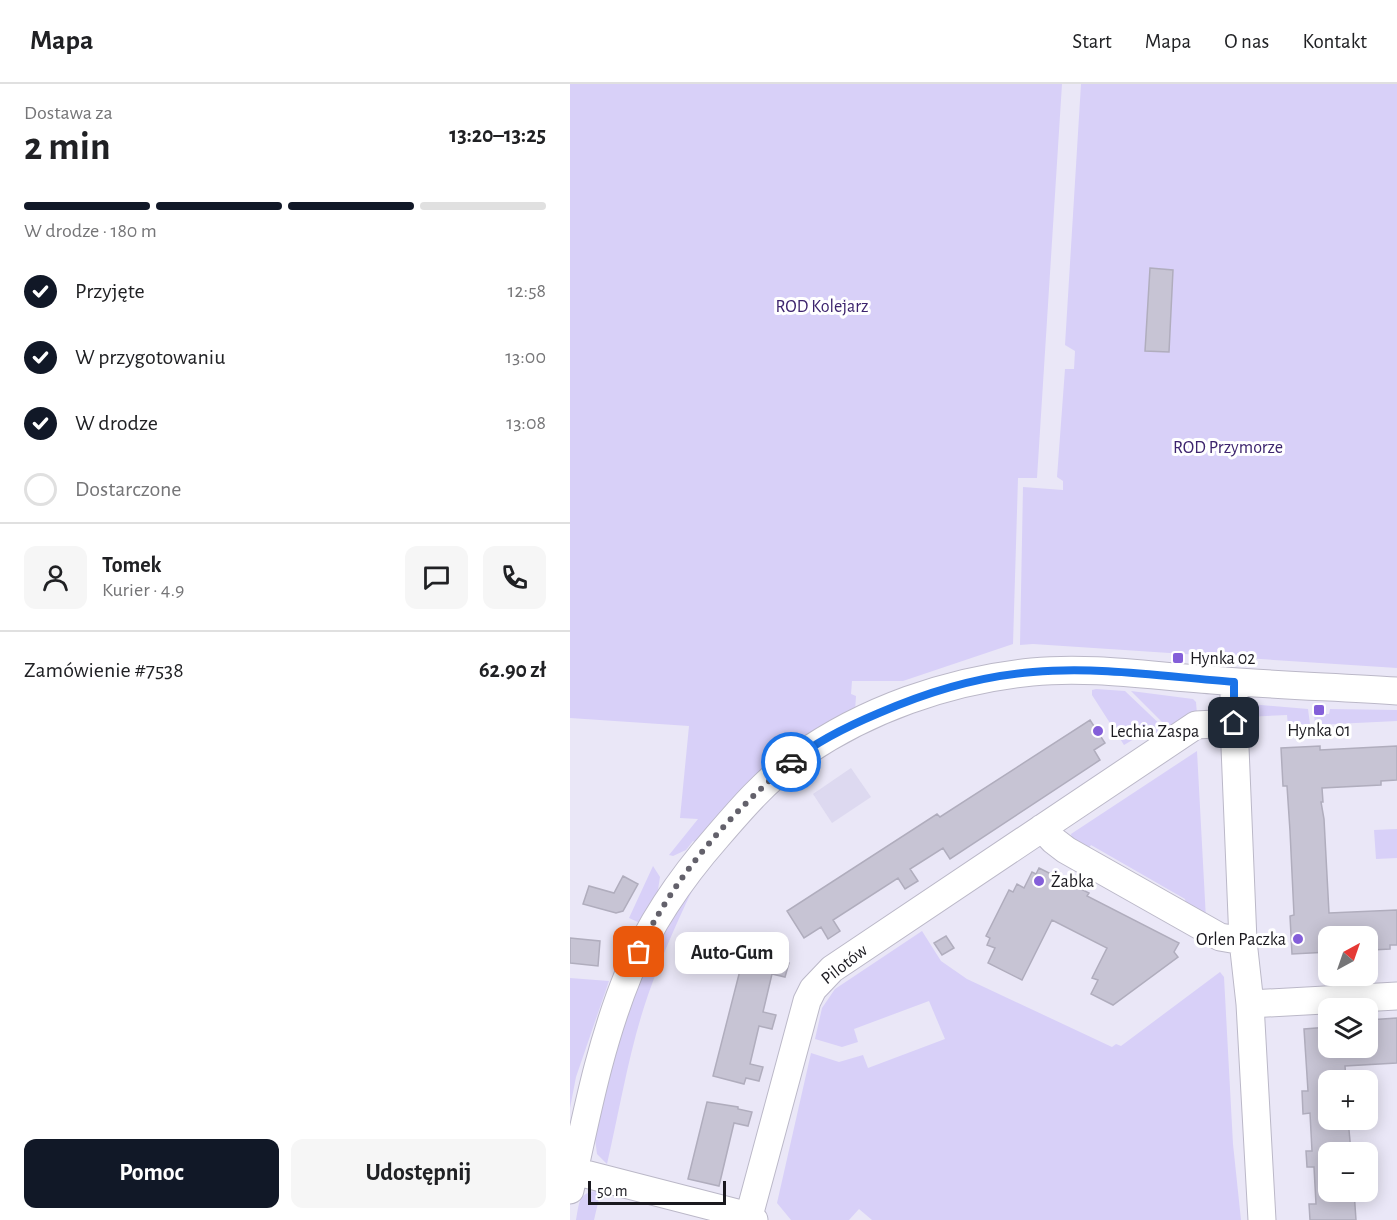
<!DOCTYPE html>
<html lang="pl">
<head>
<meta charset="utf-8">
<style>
	:root { --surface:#fff; --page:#f6f6f6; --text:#202124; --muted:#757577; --line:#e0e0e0; --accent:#111827 }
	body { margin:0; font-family:"Alegreya Sans",sans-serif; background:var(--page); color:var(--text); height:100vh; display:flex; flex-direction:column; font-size:22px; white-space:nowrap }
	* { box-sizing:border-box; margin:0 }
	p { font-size:20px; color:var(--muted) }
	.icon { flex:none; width:33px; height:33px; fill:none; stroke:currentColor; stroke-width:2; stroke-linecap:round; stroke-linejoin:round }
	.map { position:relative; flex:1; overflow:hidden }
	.sheet { display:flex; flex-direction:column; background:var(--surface); width:570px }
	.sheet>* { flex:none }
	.needle { width:39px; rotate:40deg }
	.buttons { position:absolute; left:748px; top:842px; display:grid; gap:12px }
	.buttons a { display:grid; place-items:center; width:60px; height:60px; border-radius:12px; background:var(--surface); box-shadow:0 3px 15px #0003; font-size:30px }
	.scale { position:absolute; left:18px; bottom:15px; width:138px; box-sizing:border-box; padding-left:6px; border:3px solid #1a191f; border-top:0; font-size:16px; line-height:21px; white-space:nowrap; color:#1a191f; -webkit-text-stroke:4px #fff; paint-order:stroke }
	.pin { position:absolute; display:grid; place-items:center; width:51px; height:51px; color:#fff; margin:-26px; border-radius:12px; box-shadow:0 3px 9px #0006 }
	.courier { position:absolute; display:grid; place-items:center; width:60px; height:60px; margin:-30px; border:4px solid #1a73e8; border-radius:50%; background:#fff; color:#222; box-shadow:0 2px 8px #0007 }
	.bubble { position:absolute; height:42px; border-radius:12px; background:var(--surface); box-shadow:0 3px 15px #0003; font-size:20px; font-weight:600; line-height:42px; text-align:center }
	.head em { font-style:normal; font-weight:600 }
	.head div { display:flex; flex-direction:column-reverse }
	.head { display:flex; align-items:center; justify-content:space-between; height:102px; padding:0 24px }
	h1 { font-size:39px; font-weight:600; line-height:45px }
	.bar { display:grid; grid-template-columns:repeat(4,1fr); gap:9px 6px; align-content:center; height:72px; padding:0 24px }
	.bar i { height:8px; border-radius:4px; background:var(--line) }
	.bar .selected { background:var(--accent) }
	.bar p { grid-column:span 4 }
	.line { display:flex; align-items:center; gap:15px; padding:0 24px; border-top:2px solid var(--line) }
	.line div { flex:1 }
	.round { display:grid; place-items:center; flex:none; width:63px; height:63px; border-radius:12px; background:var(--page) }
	ol { padding:0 24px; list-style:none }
	li { display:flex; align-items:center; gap:18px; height:66px }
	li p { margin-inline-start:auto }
	li .icon { padding:6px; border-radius:50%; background:var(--accent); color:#fff; stroke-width:4 }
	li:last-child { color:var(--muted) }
	li i { width:33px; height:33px; border:3px solid var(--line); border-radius:50% }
	.action { display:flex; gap:12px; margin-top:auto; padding:12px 24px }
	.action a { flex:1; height:69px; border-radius:12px; background:var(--accent); color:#fff; font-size:24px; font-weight:600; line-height:69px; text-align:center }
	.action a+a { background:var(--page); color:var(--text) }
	header { display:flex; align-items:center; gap:36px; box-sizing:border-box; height:84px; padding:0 30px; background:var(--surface); border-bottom:2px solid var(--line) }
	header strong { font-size:28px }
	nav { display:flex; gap:33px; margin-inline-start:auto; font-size:21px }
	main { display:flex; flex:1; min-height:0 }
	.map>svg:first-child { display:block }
</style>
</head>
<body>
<header>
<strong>Mapa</strong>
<nav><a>Start</a><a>Mapa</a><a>O nas</a><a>Kontakt</a></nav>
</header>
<main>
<section class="sheet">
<div class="head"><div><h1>2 min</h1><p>Dostawa za</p></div><em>13:20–13:25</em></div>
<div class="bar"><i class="selected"></i><i class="selected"></i><i class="selected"></i><i></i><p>W drodze · 180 m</p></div>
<ol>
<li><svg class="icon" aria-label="check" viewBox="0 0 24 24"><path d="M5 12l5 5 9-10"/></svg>Przyjęte<p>12:58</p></li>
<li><svg class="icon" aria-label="check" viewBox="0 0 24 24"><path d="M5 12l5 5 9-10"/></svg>W przygotowaniu<p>13:00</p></li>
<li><svg class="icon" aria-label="check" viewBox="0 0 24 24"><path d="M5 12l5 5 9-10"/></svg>W drodze<p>13:08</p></li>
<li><i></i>Dostarczone</li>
</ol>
<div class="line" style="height:108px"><a class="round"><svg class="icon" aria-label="person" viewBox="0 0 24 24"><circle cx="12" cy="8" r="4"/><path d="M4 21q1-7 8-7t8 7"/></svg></a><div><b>Tomek</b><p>Kurier · 4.9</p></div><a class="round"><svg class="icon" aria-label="chat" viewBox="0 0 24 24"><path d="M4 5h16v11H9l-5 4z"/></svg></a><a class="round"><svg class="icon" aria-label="phone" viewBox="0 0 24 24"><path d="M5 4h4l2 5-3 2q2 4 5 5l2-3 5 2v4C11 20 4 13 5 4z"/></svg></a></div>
<div class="line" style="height:78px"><div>Zamówienie #7538</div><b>62.90 zł</b></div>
<div class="action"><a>Pomoc</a><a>Udostępnij</a></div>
</section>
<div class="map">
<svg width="827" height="1136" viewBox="0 0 827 1136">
	<rect width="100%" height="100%" fill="#eae7f7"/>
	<!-- built -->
	<path fill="#ddd9f0" d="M 281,684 L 301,713 L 262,739 L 243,710 Z"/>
	<!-- green -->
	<path fill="#d8d0f8" d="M 0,0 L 492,0 L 467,394 L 448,394 L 443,560 L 333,597 L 282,597 L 281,610 L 286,612 L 285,627 L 177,701 L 125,758 L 123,757 L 116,766 L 103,772 L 99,771 L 128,735 L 110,734 L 119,642 L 0,634 Z
		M 511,0 L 827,0 L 827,584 L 463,560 L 450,561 L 453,403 L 493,406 L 493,397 L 487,393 L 495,285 L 504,285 L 505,267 L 495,261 Z
		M 526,605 L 555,607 L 597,647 L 580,658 L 574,649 L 554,661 L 522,611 L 522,606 Z
		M 561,607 L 623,615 L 626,618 L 627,630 L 600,646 Z
		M 680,620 L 738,625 L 740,640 L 718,642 L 717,631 L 675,633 L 677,623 Z
		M 760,625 L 827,626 L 827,637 L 745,641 L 744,630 L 759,630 Z
		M 627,667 L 636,835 L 617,824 L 615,815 L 521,761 L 517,767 L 503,760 L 501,750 Z
		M 827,745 L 827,774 L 806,775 L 804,746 Z
		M 83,782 L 90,793 L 88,806 L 90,808 L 72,840 L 59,834 Z
		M 131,789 C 111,828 93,869 78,911 C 59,966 50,1024 37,1080 L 27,1070 L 25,1054 C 38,985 56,917 88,854 C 100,831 117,810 131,789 Z
		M 352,847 L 371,877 L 397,895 L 542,963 L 546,960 L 551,962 L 650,888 L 654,893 L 663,1060 L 671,1136 L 302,1136 L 289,1125 L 279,1136 L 221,1136 L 207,1119 L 241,969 L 269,978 L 293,971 L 298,984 L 375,955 L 359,917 L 284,945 L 288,958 L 272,963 L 245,955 L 252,924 L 265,905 Z
		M 0,894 L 39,897 L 6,993 L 0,1024 Z
		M 31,1106 L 24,1136 L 6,1136 C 10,1115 8,1109 31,1106 Z"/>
	<!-- building -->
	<path fill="#c7c4d4" stroke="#b0adbd" stroke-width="1.5" d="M 580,184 L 603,186 L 599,268 L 575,267 Z
		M 520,636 L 535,659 L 524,666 L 530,676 L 380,775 L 373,764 L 340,785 L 348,797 L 335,805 L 328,794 L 263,836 L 270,847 L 258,855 L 251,843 L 234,854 L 217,827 L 367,730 L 370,733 Z
		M 750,662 L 750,666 L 827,662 L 827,696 L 811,697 L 811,701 L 752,704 L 753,718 L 751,718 L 754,735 L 759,829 L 827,826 L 827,861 L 820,861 L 820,865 L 802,866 L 802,862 L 798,862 L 798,852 L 759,852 L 759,868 L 722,870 L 720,832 L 724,831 L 720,747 L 717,702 L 713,702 L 711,664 Z
		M 469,784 L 519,809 L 517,812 L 609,859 L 604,868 L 608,873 L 543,921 L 521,910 L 528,896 L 522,894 L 537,864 L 482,836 L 452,896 L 418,879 L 425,864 L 417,861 L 420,854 L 416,852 L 439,806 L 443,808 L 447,800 L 454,804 L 462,788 L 466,790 Z
		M 53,792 L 68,800 L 53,827 L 46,829 L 13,820 L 19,802 L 44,809 Z
		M 376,852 L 384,864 L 372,871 L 364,859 Z
		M 0,854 L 30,857 L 28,882 L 0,879 Z
		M 178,855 L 217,865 L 202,875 L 219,879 L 215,893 L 202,890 L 193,928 L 206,931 L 202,945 L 189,942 L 180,980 L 193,983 L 189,997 L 176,994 L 174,1000 L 143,992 Z
		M 827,934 L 827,979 L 775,982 L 776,996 L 759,996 L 759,1035 L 778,1035 L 781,1068 L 759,1068 L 759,1107 L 784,1107 L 786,1136 L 740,1136 L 739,1120 L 746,1120 L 744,1083 L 737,1083 L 736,1067 L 742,1067 L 740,1029 L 733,1030 L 732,1007 L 738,1007 L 734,945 L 759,943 L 759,963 L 798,963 L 798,936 Z
		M 137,1018 L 168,1023 L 168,1025 L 182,1028 L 178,1042 L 164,1039 L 149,1102 L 118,1095 Z"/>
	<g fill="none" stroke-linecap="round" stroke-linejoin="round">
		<defs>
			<path id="minor" d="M 664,598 L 664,639 L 673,857 L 680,920 L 692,1136
				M 472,744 L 483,756 L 496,766 L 650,853 L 673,857
				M 680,920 L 827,912
				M 4,1087 L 179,1132 L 184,1136
				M 0,1106 C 16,1033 30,959 59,889 C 80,839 111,794 147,753 C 171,725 196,696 227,674 C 294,626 379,596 462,588 C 521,582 582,592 642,596 C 703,601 765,603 827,607
				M 179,1132 L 237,917 L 243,905 L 262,885 L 626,641 L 664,639"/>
		</defs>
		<!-- minor casing -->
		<use href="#minor" stroke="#bbb8c8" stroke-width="29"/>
		<!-- minor -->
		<use href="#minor" stroke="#fff" stroke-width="27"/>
	</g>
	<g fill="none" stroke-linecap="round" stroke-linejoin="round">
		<!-- done -->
		<path stroke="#63616b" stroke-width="6" stroke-dasharray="0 10.8" d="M 69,868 C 75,855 81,842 88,831 C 122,773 170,721 221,678"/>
		<!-- route -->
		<path stroke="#1a73e8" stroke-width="8" d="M 221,678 C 247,657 278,642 309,629 C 357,608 410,592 463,588 C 529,582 598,593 664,598 L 664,639"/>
	</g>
	<!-- markers -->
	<g fill="#845fd9" stroke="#fff" stroke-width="2">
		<rect x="602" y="568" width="12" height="12" rx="3"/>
		<rect x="743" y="620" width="12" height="12" rx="3"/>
		<circle cx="528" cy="647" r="6"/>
		<circle cx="469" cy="797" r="6"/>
		<circle cx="728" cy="855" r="6"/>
	</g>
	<g text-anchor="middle" stroke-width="6" stroke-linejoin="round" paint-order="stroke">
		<!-- park labels -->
		<g font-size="18" fill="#3c236d" stroke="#fff">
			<text x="252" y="228">ROD Kolejarz</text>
			<text x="658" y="369">ROD Przymorze</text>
		</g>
		<!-- poi labels -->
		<g font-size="18" fill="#1a191f" stroke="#fff" text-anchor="start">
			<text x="620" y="580">Hynka 02</text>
			<text x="749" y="652" text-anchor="middle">Hynka 01</text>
			<text x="540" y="653">Lechia Zaspa</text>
			<text x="481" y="803">Żabka</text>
			<text x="716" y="861" text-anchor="end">Orlen Paczka</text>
		</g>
		<!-- street labels -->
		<g font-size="18" fill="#1a191f" stroke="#fff">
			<text transform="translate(274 880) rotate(-38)" y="6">Pilotów</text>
		</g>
	</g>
</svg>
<div class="buttons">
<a><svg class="needle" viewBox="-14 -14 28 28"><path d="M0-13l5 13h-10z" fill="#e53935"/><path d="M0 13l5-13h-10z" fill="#757577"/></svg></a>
<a><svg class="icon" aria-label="layers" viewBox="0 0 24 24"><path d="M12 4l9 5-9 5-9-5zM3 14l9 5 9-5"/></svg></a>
<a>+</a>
<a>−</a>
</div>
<div class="scale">50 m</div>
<div class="pin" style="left:69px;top:868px;background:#ea580c"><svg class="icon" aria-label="bag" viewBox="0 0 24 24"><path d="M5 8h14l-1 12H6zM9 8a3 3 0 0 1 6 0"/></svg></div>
<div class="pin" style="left:664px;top:639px;background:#1f2937"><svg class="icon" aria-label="home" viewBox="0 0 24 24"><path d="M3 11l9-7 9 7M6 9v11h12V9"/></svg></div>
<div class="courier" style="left:221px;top:678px"><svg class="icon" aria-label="car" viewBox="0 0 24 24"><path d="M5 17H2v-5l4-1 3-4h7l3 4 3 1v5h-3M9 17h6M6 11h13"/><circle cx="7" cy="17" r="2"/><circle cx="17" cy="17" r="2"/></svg></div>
<div class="bubble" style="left:105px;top:848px;width:114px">Auto-Gum</div>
</div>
</main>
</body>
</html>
